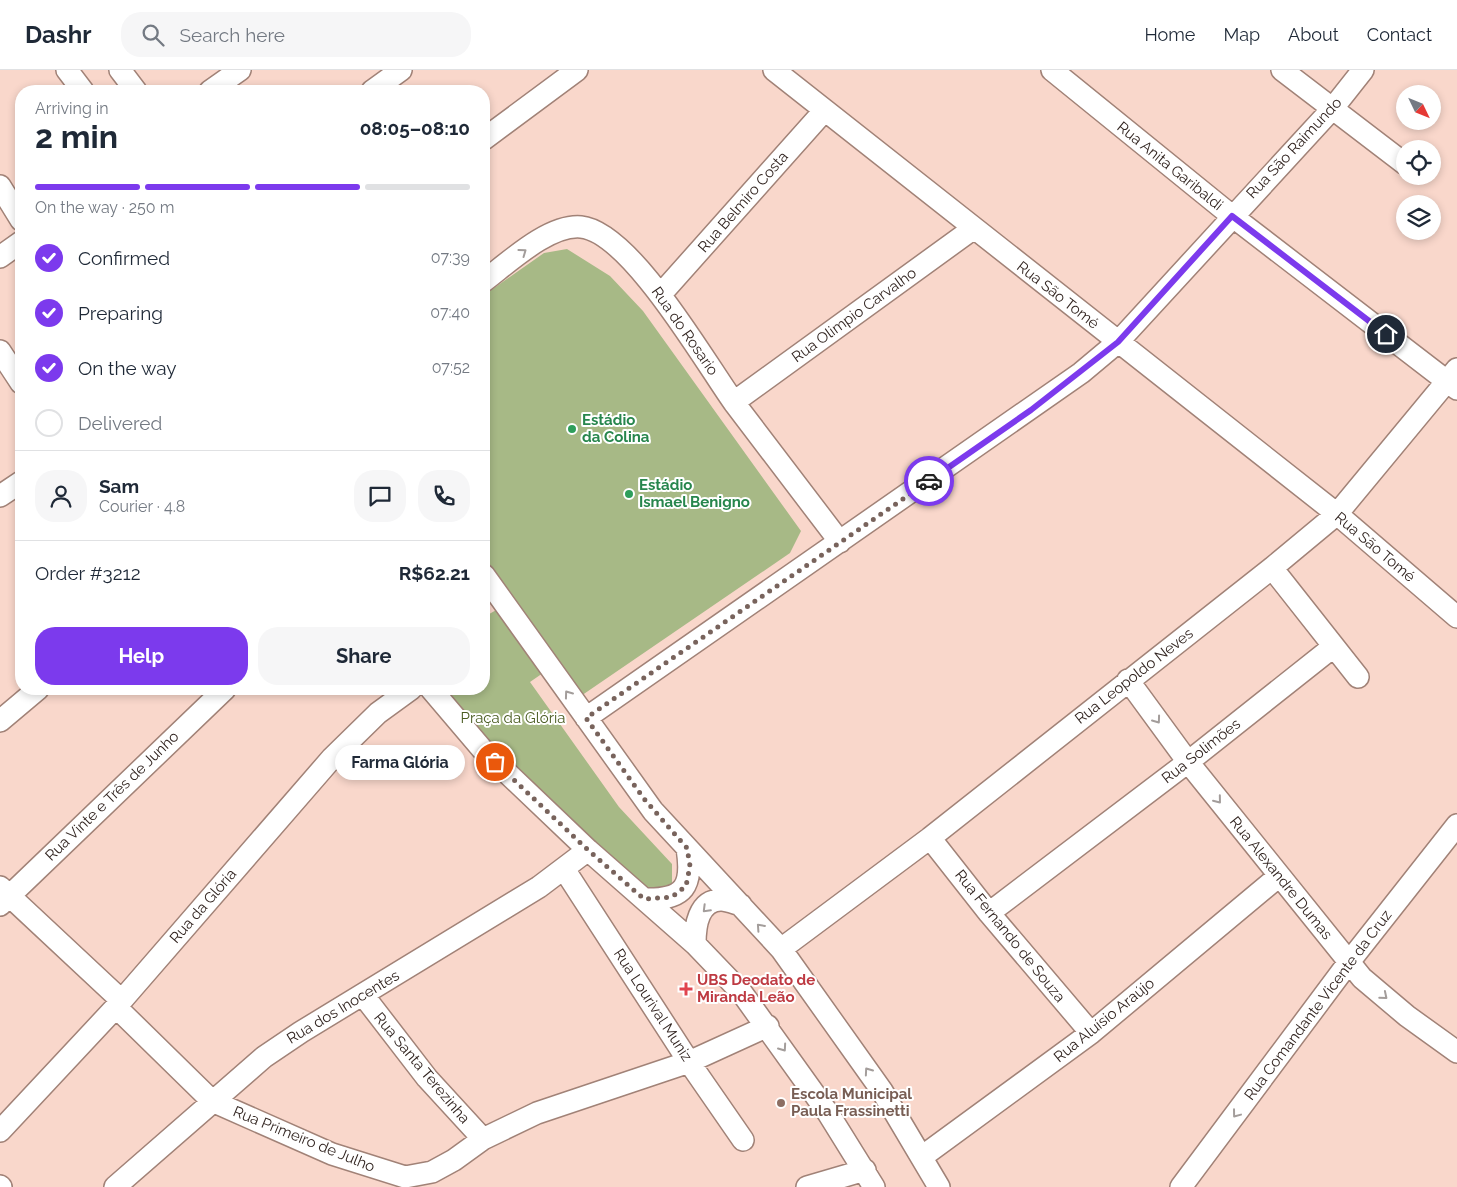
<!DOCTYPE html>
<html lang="en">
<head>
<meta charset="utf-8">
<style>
	:root { --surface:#fff; --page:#f6f6f7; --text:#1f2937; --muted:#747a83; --line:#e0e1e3; --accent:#7c3aed }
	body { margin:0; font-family:Raleway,sans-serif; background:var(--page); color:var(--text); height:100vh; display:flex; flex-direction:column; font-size:19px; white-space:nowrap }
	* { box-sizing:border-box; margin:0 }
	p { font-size:16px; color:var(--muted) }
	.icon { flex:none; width:28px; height:28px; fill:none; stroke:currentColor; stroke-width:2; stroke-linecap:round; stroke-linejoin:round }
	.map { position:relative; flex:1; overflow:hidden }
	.side { position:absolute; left:15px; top:15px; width:475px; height:610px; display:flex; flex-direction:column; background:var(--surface); border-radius:20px; box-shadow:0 2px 8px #0003 }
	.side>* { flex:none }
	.needle { width:32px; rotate:133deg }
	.fabs { position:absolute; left:1396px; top:15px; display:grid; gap:10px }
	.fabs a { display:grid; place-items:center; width:45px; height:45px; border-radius:50%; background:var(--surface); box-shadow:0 2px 8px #0003; font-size:25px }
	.pin { position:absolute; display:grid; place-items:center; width:42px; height:42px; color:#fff; margin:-21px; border:2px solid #fff; border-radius:50%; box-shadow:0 1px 5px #0007 }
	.courier { position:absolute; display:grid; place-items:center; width:50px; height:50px; margin:-25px; border:4px solid #7c3aed; border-radius:50%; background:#fff; color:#222; box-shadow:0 1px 6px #0007 }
	.bubble { position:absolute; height:35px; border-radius:18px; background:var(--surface); box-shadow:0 2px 8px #0003; font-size:16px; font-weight:700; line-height:35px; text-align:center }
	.headline em { font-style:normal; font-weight:700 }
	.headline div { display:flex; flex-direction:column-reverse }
	.headline { display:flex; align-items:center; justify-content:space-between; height:85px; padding:0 20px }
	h1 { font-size:32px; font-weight:700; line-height:38px }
	.bar { display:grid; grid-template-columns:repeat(4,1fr); gap:8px 5px; align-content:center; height:60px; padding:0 20px }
	.bar i { height:6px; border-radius:4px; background:var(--line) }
	.bar .active { background:var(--accent) }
	.bar p { grid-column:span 4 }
	.line { display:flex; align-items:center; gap:12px; padding:0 20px; border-top:1px solid var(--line) }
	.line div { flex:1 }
	.round { display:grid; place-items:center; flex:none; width:52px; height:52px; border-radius:20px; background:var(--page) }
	ol { padding:0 20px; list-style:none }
	li { display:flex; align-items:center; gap:15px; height:55px }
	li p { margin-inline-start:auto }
	li .icon { padding:5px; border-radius:50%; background:var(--accent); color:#fff; stroke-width:4 }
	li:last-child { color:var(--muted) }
	li i { width:28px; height:28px; border:2px solid var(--line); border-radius:50% }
	.primary-button { display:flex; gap:10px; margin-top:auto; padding:10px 20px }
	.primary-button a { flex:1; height:58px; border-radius:20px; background:var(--accent); color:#fff; font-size:20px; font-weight:700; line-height:58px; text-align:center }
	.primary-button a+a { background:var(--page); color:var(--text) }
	header { display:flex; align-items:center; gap:30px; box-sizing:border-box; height:70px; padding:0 25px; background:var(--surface); border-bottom:1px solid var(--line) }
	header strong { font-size:24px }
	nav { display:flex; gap:28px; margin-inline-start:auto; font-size:18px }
	.search { width:350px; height:45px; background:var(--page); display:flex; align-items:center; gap:12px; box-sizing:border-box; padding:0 18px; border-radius:20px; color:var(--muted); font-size:19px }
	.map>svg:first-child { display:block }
</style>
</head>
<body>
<header>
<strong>Dashr</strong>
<div class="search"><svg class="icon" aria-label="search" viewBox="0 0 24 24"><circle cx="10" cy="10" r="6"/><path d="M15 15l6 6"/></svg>Search here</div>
<nav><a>Home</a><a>Map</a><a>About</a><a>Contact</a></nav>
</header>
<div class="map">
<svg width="1457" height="1117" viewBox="0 0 1457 1117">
	<rect width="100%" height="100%" fill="#f9d7cb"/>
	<!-- green -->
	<path fill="#a7b986" d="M 567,179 L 610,206 L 643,241 L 801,461 L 790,483 L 575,630 L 484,500 L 484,225 L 544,183 Z
		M 498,539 L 543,603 L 530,612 L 619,737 L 672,794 L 672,816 L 642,823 L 549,738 L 438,619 L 484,619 L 484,547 Z"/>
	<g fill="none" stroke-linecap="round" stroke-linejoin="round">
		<defs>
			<path id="minor" d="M 67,0 L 83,21
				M 120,0 L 136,21
				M 774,0 L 1337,444 L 1457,547
				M 1052,0 L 1232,146 L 1457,319
				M 1282,0 L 1405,94
				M 210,21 L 240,0
				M 372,21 L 401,0
				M 484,69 L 577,0
				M 0,116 L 21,150
				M 0,187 L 21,172
				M 484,211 C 508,193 549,154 581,157 C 631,162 706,294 735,334 C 770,380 805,426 840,472
				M 661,224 L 824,41
				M 0,281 L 21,313
				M 734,332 L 974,158
				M 0,426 L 21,412
				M 1272,498 L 1358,607
				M 484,505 L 653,741 L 781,879 L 882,1021 L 939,1117
				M 1128,610 L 1188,692 L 1362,908 L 1407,946 L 1457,982
				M 431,619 L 482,679 L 588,780 L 695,874 L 742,923 L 828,1043 L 874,1117
				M 586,648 L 1081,303 L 1118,272 L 1333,38 L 1363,0
				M 0,651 L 38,619
				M 930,768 L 989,843 L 1091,963
				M 564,799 L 689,992 L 743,1070
				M 0,817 L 121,930
				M 645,829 C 685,830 693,816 687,778
				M 0,835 L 225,619
				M 989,843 L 1188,692 L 1333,577
				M 695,874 C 695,857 698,830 721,830 C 727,830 734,833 741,835
				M 781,879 L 930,768 L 1272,498 L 1337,444 L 1457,299
				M 363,925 L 427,1008 L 483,1069
				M 116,937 L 212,1031 L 332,1084 L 405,1107 L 432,1102 L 454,1090 L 483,1069 L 537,1043 L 689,992 L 768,956
				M 0,1061 L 116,937 L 332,688 L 378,643 L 411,619
				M 923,1086 L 1091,963 L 1279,806
				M 0,1116 L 1,1117
				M 115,1117 L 264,987 L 301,962 L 539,817 L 588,780
				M 807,1117 L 865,1100
				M 1181,1117 L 1349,892 L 1457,755"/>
		</defs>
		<!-- minor casing -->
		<use href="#minor" stroke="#a18277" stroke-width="24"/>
		<!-- minor -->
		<use href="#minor" stroke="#fff" stroke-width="21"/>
	</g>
	<!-- one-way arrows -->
	<defs><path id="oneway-chevron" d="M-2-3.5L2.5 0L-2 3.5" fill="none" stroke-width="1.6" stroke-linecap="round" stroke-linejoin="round" transform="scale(1.25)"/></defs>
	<g stroke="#a39d9b">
		<use href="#oneway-chevron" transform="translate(523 182) rotate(-36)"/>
		<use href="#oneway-chevron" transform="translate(568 624) rotate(-126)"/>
		<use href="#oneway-chevron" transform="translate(1157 650) rotate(54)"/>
		<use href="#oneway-chevron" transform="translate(1218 730) rotate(51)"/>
		<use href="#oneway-chevron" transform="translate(706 839) rotate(135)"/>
		<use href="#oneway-chevron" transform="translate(760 857) rotate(-132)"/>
		<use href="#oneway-chevron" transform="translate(1384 926) rotate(40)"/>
		<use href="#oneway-chevron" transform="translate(783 978) rotate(55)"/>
		<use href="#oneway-chevron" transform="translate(868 1001) rotate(-125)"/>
		<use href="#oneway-chevron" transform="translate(1236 1044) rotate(127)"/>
	</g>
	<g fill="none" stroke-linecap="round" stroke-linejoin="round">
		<!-- done -->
		<path stroke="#78635c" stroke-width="5" stroke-dasharray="0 9" d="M 495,692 L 588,780 L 644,829 L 672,827 L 686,816 L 690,796 L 687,778 L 645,730 L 586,648 L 929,411"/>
		<!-- route -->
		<path stroke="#7c3aed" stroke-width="6" d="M 929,411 L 1031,340 L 1118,272 L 1232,146 L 1386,264"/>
	</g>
	<!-- markers -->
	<g fill="#2e9e5b" stroke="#fff" stroke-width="2">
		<circle cx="572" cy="359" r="5"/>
		<circle cx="629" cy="424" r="5"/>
	</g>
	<path fill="#e0444e" stroke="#fff" stroke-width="2" d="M683.5 911.5h5v5h5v5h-5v5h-5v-5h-5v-5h5z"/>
	<circle fill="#8d6e63" stroke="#fff" stroke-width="2" cx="781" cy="1033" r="5"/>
	<g text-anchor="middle" stroke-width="4" stroke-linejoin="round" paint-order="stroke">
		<!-- street labels -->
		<g font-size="15" fill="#322521" stroke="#fff">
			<text transform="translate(1294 78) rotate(-47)" y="5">Rua São Raimundo</text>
			<text transform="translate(1170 96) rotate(39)" y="5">Rua Anita Garibaldi</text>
			<text transform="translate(743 132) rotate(-49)" y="5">Rua Belmiro Costa</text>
			<text transform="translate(1058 225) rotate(38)" y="5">Rua São Tomé</text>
			<text transform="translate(854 245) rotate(-36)" y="5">Rua Olimpio Carvalho</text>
			<text transform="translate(685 261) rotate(55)" y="5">Rua do Rosario</text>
			<text transform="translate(1375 477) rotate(40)" y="5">Rua São Tomé</text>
			<text transform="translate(1134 606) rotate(-38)" y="5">Rua Leopoldo Neves</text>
			<text transform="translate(1201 681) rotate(-38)" y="5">Rua Solimões</text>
			<text transform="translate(112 726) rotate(-44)" y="5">Rua Vinte e Três de Junho</text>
			<text transform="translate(1281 808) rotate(51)" y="5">Rua Alexandre Dumas</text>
			<text transform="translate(203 836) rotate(-49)" y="5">Rua da Glória</text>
			<text transform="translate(1010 866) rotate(51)" y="5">Rua Fernando de Souza</text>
			<text transform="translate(653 935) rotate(57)" y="5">Rua Lourival Muniz</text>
			<text transform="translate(1318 935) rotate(-53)" y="5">Rua Comandante Vicente da Cruz</text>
			<text transform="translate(343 937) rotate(-31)" y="5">Rua dos Inocentes</text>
			<text transform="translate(1104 950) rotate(-39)" y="5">Rua Aluísio Araújo</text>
			<text transform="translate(422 998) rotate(50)" y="5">Rua Santa Terezinha</text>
			<text transform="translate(304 1069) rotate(22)" y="5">Rua Primeiro de Julho</text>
		</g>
		<!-- leisure labels -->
		<g font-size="15" font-weight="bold" fill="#27864d" stroke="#fff" text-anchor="start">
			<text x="582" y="355">Estádio<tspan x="582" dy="17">da Colina</tspan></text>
			<text x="639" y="420">Estádio<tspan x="639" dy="17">Ismael Benigno</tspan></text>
		</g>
		<!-- park labels -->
		<g font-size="15" fill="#4b5d23" stroke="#fff">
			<text x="513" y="653">Praça da Glória</text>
		</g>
		<!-- health labels -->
		<g font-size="15" font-weight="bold" fill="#be3a42" stroke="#fff" text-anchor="start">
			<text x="697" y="915">UBS Deodato de<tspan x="697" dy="17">Miranda Leão</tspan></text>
		</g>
		<!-- education labels -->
		<g font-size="15" font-weight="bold" fill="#785e54" stroke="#fff" text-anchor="start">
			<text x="791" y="1029">Escola Municipal<tspan x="791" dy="17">Paula Frassinetti</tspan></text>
		</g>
	</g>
</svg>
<div class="fabs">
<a><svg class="needle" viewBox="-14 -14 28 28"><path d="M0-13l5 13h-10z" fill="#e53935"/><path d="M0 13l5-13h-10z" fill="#747a83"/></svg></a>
<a><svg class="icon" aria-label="locate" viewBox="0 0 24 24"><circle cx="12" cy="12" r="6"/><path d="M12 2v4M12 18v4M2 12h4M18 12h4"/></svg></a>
<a><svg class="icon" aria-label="layers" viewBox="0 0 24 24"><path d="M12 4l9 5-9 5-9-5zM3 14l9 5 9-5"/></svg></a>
</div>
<div class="pin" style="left:495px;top:692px;background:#ea580c"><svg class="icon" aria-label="bag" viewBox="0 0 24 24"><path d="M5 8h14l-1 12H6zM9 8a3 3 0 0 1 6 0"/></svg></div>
<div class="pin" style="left:1386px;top:264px;background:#1f2937"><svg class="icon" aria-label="home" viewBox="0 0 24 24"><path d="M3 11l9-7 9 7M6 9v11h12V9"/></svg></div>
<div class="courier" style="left:929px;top:411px"><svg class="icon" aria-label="car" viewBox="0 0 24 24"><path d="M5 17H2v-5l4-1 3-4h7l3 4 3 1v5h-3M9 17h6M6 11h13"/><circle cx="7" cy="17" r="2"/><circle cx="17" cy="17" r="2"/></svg></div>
<div class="bubble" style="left:335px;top:675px;width:130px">Farma Glória</div>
<section class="side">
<div class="headline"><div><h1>2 min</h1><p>Arriving in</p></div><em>08:05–08:10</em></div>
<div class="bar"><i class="active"></i><i class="active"></i><i class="active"></i><i></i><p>On the way · 250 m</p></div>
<ol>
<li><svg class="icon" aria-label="check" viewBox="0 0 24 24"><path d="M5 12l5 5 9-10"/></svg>Confirmed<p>07:39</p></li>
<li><svg class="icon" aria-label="check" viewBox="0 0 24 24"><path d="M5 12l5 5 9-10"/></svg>Preparing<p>07:40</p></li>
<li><svg class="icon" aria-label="check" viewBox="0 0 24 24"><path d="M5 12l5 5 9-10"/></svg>On the way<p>07:52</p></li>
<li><i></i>Delivered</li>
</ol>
<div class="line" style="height:90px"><a class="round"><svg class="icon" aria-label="person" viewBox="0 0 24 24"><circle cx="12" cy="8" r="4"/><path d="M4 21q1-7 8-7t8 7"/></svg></a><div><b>Sam</b><p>Courier · 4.8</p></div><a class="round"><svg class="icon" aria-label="chat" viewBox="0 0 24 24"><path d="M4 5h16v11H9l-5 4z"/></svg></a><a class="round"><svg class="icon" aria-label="phone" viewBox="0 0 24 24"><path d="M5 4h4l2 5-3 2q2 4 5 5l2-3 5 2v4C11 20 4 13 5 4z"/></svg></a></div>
<div class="line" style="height:65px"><div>Order #3212</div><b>R$62.21</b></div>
<div class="primary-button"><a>Help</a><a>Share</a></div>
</section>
</div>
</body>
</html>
